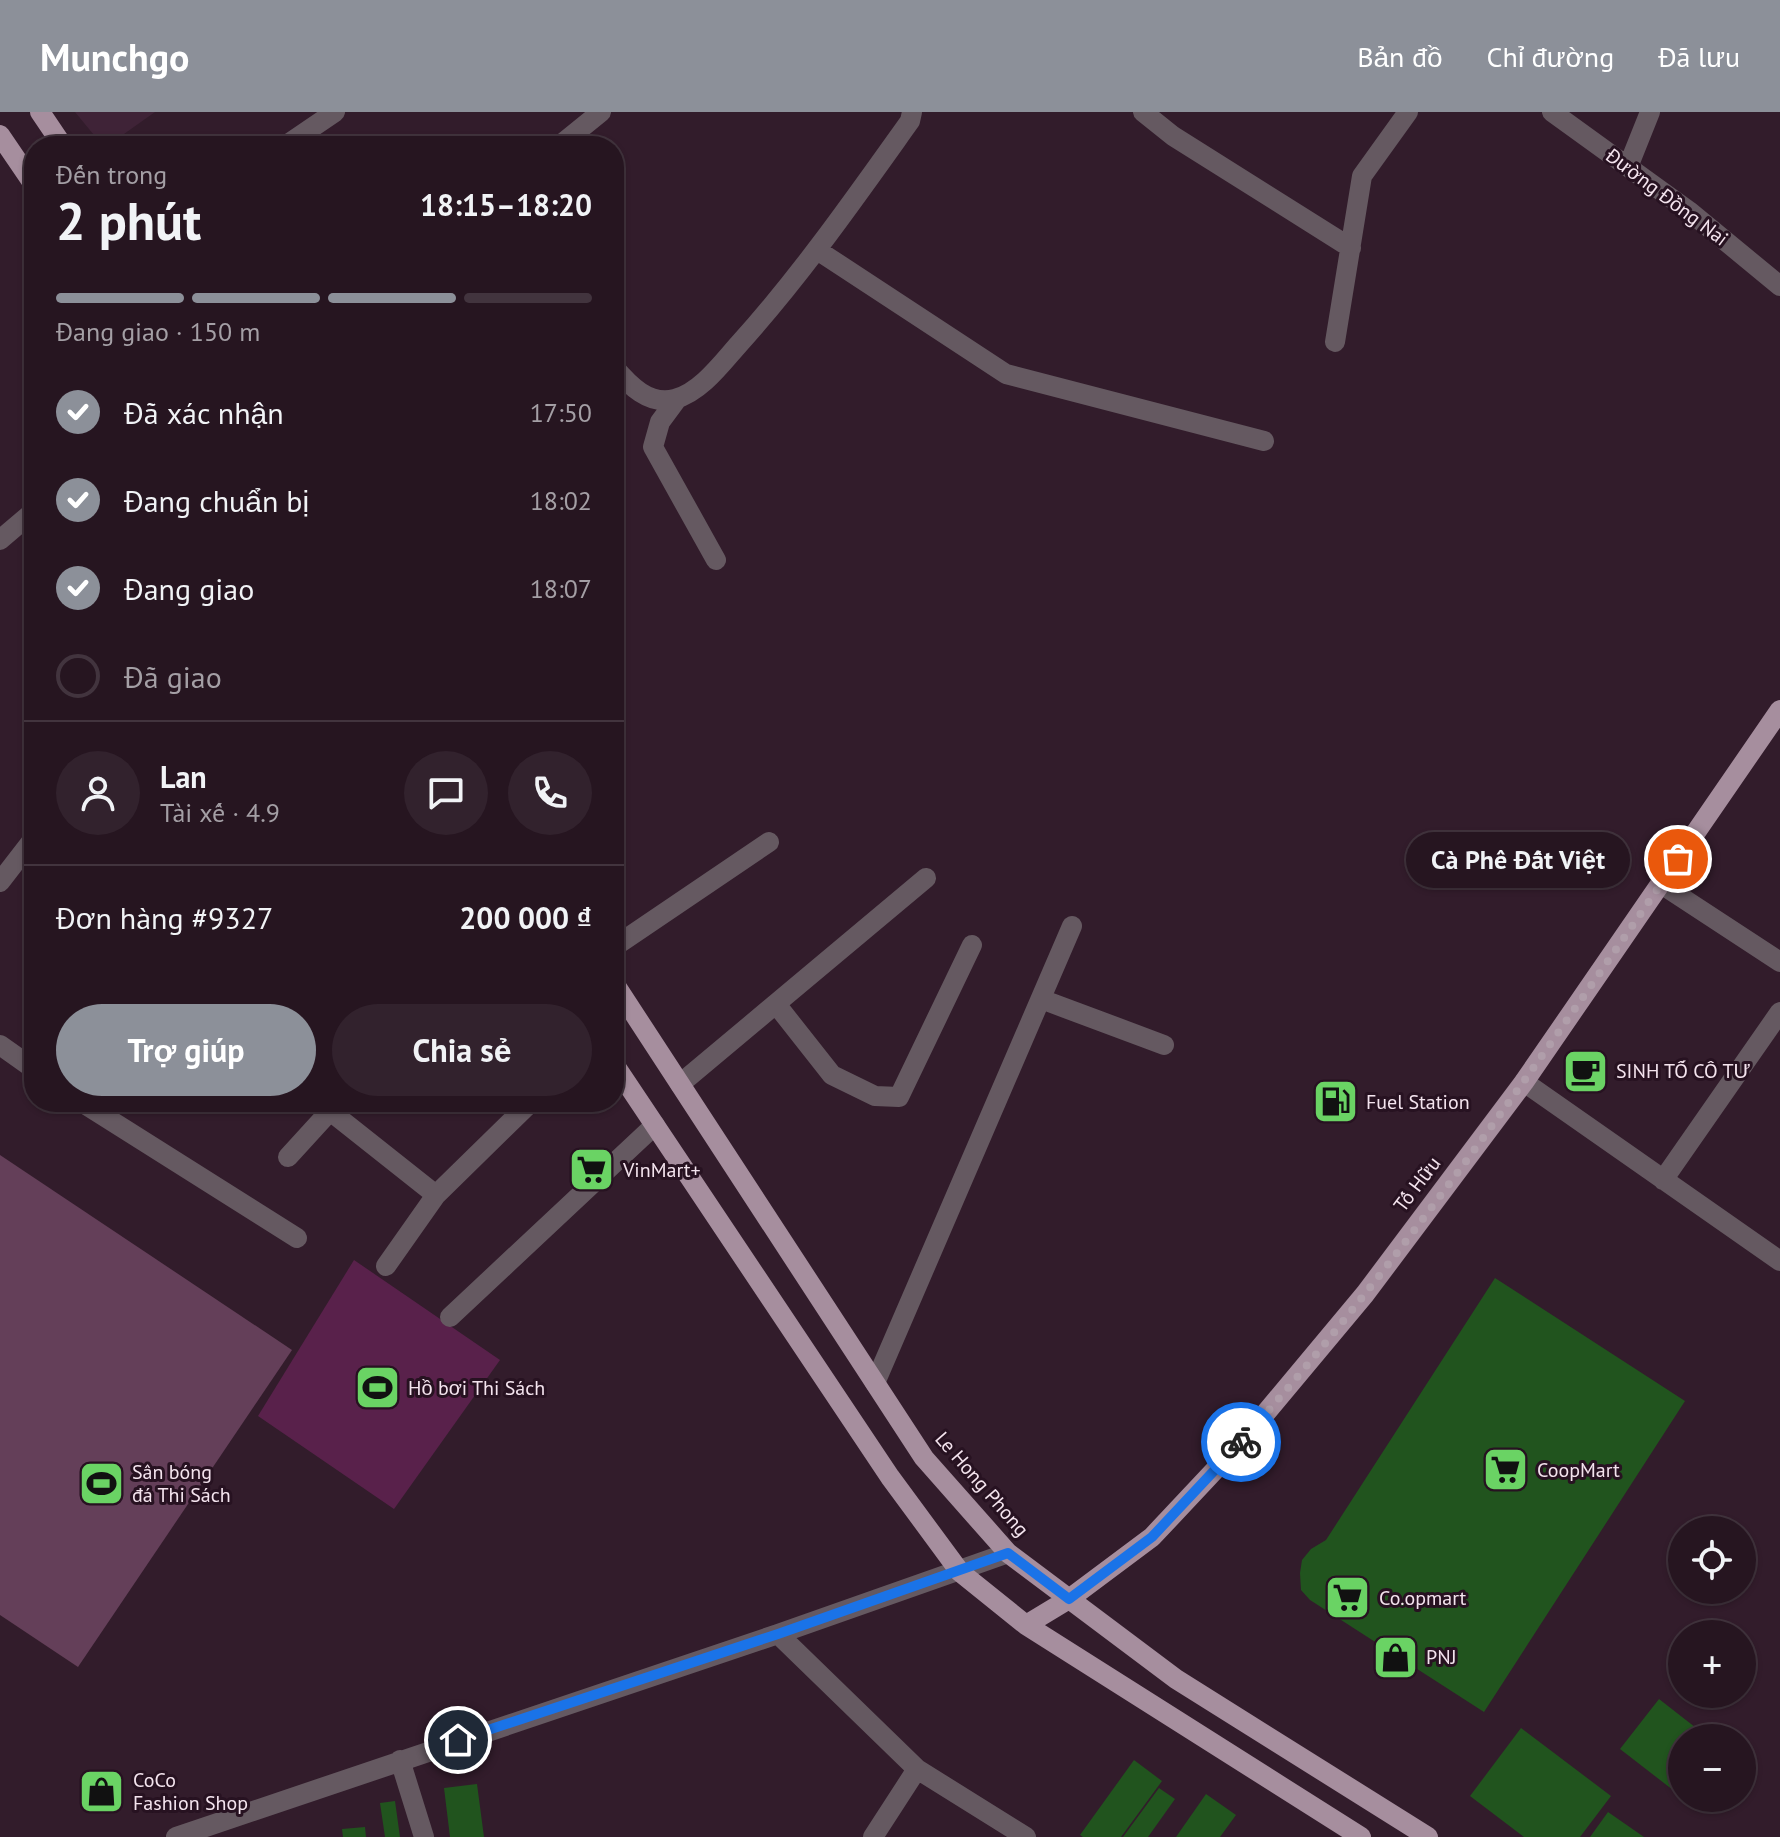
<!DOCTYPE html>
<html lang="vi">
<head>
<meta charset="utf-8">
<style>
	:root { --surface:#261520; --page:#32222d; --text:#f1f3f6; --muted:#a49fa5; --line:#42343e; --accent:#8c9099 }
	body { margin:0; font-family:"PT Sans",sans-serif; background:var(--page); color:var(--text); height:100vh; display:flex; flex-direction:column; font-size:30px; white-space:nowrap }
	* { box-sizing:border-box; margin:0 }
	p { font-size:26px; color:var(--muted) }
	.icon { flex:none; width:44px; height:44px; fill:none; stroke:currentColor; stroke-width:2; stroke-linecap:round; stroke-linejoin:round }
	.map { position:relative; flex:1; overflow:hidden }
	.drawer { position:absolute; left:24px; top:24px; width:600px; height:976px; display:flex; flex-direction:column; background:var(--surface); border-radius:32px; box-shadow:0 2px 6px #0004,0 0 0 2px var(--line) }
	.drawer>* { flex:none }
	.tools { position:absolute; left:1668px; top:1404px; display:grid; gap:16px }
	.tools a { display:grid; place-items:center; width:88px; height:88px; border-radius:50%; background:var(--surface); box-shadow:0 2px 6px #0004,0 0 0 2px var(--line); font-size:40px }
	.pin { position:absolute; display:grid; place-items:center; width:68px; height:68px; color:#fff; margin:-34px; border:4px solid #fff; border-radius:50%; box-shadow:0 2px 8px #0007 }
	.courier { position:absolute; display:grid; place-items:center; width:80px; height:80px; margin:-40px; border:6px solid #1a73e8; border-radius:50%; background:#fff; color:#222; box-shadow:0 2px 10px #0007 }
	.bubble { position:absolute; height:56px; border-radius:28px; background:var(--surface); box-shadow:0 2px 6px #0004,0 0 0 2px var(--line); font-size:26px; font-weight:600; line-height:56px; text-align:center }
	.headline em { font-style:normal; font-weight:600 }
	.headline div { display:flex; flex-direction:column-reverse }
	.headline { display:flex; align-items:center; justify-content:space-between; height:136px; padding:0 32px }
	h1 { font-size:52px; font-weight:600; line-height:60px }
	.bar { display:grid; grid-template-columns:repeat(4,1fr); gap:12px 8px; align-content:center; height:96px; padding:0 32px }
	.bar i { height:10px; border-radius:6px; background:var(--line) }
	.bar .on { background:var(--accent) }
	.bar p { grid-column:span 4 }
	.line { display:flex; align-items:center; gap:20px; padding:0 32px; border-top:2px solid var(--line) }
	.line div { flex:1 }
	.round { display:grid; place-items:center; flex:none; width:84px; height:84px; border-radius:42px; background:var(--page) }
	ol { padding:0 32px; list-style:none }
	li { display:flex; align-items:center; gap:24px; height:88px }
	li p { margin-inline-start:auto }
	li .icon { padding:8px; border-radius:50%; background:var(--accent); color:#fff; stroke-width:4 }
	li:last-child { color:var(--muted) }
	li i { width:44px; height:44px; border:4px solid var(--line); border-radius:50% }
	.action { display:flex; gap:16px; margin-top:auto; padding:16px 32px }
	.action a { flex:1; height:92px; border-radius:48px; background:var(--accent); color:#fff; font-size:32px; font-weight:600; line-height:92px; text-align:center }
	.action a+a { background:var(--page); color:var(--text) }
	header { display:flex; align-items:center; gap:48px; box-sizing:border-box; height:112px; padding:0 40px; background:var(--accent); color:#fff }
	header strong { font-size:38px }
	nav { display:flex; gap:44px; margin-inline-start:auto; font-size:28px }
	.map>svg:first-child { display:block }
</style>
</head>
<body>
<header>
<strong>Munchgo</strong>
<nav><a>Bản đồ</a><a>Chỉ đường</a><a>Đã lưu</a></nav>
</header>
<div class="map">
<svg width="1780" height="1725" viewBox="0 0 1780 1725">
	<rect width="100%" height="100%" fill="#321c2b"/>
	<!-- built -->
	<path fill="#3f2337" d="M 75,0 L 155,0 L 107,34 L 103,34 Z"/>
	<!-- green -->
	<path fill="#643f59" d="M 0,1043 L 292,1238 L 78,1555 L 0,1503 Z"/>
	<!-- water -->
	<path fill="#59214b" d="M 354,1148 L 500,1248 L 394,1397 L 258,1304 Z"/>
	<!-- building -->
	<path fill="#21541e" d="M 1495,1166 L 1685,1289 L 1484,1600 L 1310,1488 L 1301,1478 L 1300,1461 L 1302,1448 L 1311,1437 L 1326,1428 Z
		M 1659,1587 L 1709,1626 L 1682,1626 L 1682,1685 L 1620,1637 Z
		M 1521,1616 L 1611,1684 L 1580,1725 L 1524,1725 L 1470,1684 Z
		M 1134,1648 L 1162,1669 L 1121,1725 L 1083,1725 L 1080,1723 Z
		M 477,1672 L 484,1725 L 450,1725 L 444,1676 Z
		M 1159,1676 L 1175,1687 L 1148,1725 L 1123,1725 Z
		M 1206,1682 L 1236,1703 L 1220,1725 L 1176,1725 Z
		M 395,1689 L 400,1725 L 385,1725 L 380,1691 Z
		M 1608,1700 L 1644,1725 L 1590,1725 Z
		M 365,1715 L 366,1725 L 343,1725 L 342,1717 Z"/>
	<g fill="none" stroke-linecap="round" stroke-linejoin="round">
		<!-- minor -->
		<path stroke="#655961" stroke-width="20" d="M 1143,0 L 1173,24 L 1351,136
			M 1552,0 L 1689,99 L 1780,174
			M 285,34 L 335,0
			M 559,34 L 601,0
			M 1628,55 L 1650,0
			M 817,138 L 1006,262 L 1264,329
			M 1335,230 L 1362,64 L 1408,0
			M 614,255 C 629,273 649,294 675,287 C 701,280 722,251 739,232 C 802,162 855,86 910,9 L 912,0
			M 677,287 L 660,310 L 653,335 L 716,448
			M 0,428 L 34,399
			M 0,770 L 34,726
			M 1661,772 L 1780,850
			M 614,835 L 769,730
			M 1041,887 L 1164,933
			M 776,892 L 832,963 L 875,984 L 899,985 L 972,833
			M 0,933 L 34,957
			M 1524,970 L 1780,1149
			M 680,972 L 926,766
			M 322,990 L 330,999 L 436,1083
			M 83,991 L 297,1126
			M 288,1045 L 330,999
			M 1663,1068 L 1780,900
			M 386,1154 L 436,1083 L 531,990
			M 450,1205 L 655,1013
			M 875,1271 L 1072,814
			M 778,1522 L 917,1657 L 1026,1725
			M 400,1648 L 424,1725
			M 176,1725 L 778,1522 L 1008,1441
			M 873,1725 L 917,1657"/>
		<!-- major -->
		<path stroke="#a68e9e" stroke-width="20" d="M 40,0 L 63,34
			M 0,23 L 34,73
			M 614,871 L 924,1346 L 1008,1441 L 1176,1567 L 1428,1725
			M 614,952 L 890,1365 L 960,1460 L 1026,1513 L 1361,1725
			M 1026,1513 L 1069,1487 L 1152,1425 L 1244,1327 L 1365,1182 L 1524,970 L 1780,598"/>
	</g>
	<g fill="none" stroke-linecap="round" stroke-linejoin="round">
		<!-- done -->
		<path stroke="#b09eaa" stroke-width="8" stroke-dasharray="0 14.4" d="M 1241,1330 C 1402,1149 1542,946 1678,747"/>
		<!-- route -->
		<path stroke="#1a73e8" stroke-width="10" d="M 458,1628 L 778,1522 L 1008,1441 L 1069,1487 L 1152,1425 L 1241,1330"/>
	</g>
	<!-- icons -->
	<defs>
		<symbol id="cafe-square" viewBox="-11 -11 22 22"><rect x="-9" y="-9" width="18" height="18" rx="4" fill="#6ad364" stroke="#271221"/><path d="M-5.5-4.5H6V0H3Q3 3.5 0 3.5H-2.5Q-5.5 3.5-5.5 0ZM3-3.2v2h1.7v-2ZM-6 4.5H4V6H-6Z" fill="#111"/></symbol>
		<symbol id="fuel-square" viewBox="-11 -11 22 22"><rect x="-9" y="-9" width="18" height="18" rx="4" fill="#6ad364" stroke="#271221"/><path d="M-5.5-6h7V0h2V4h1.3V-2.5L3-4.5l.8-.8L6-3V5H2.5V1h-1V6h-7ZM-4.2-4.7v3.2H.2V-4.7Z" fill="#111"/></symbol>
		<symbol id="supermarket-square" viewBox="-11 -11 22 22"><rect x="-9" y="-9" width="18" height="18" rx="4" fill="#6ad364" stroke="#271221"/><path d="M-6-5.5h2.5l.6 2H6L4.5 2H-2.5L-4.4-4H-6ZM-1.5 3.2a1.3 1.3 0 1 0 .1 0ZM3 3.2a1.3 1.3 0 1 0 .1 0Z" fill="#111"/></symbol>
		<symbol id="stadium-square" viewBox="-11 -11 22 22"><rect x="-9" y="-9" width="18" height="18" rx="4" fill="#6ad364" stroke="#271221"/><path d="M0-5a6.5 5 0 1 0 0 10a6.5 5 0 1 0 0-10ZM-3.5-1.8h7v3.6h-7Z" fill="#111"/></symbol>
		<symbol id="shop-square" viewBox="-11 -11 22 22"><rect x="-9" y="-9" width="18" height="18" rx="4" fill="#6ad364" stroke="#271221"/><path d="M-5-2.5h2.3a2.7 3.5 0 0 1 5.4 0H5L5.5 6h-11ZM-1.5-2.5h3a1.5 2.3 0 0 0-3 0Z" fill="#111"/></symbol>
	</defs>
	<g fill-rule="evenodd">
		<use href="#cafe-square" x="1560" y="934" width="51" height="51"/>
		<use href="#fuel-square" x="1310" y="964" width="51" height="51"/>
		<use href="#supermarket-square" x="566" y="1032" width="51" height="51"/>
		<use href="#stadium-square" x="352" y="1250" width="51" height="51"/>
		<use href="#supermarket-square" x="1480" y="1332" width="51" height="51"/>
		<use href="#stadium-square" x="76" y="1346" width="51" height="51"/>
		<use href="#supermarket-square" x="1322" y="1460" width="51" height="51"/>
		<use href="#shop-square" x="1370" y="1520" width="51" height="51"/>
		<use href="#shop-square" x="76" y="1654" width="51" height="51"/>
	</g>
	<g text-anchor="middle" stroke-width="6" stroke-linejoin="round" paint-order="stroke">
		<!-- street labels -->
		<g font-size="20" fill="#f4e4ee" stroke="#271221">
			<text transform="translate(1667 85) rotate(37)" y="7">Đường Đồng Nai</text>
			<text transform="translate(1417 1072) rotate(-53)" y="7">Tố Hữu</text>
			<text transform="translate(982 1372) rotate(49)" y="7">Le Hong Phong</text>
		</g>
		<!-- poi labels -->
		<g font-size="20" fill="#f4e4ee" stroke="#271221" text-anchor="start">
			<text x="1616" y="966">SINH TỐ CÔ TƯ</text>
			<text x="1366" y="997">Fuel Station</text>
			<text x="623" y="1065">VinMart+</text>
			<text x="408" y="1283">Hồ bơi Thi Sách</text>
			<text x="1537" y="1365">CoopMart</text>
			<text x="132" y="1367">Sân bóng<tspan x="132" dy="23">đá Thi Sách</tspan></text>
			<text x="1379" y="1493">Co.opmart</text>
			<text x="1426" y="1552">PNJ</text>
			<text x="133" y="1675">CoCo<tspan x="133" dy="23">Fashion Shop</tspan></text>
		</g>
	</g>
</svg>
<div class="tools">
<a><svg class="icon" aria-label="locate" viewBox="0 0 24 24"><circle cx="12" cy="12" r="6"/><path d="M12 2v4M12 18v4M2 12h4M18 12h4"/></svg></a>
<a>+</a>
<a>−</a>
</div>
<div class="pin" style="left:1678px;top:747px;background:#ea580c"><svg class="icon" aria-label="bag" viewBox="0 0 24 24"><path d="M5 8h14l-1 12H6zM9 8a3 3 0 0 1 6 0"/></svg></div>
<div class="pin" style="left:458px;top:1628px;background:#1f2937"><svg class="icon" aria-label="home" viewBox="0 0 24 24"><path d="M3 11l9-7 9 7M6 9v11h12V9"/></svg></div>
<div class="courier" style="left:1241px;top:1330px"><svg class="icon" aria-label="bike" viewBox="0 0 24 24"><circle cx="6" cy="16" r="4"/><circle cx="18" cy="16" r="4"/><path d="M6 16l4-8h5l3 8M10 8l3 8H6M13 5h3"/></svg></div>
<div class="bubble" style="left:1406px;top:720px;width:224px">Cà Phê Đất Việt</div>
<section class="drawer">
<div class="headline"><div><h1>2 phút</h1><p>Đến trong</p></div><em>18:15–18:20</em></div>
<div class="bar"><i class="on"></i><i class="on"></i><i class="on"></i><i></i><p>Đang giao · 150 m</p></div>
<ol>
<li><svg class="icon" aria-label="check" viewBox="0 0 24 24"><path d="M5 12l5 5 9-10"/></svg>Đã xác nhận<p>17:50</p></li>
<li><svg class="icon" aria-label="check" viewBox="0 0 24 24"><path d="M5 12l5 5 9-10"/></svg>Đang chuẩn bị<p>18:02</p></li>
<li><svg class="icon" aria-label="check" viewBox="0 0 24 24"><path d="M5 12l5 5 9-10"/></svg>Đang giao<p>18:07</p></li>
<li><i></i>Đã giao</li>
</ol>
<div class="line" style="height:144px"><a class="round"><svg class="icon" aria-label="person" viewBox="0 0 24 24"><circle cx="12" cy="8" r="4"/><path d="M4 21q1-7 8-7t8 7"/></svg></a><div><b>Lan</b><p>Tài xế · 4.9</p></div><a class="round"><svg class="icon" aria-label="chat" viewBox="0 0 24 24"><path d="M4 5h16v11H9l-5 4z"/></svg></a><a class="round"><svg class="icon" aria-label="phone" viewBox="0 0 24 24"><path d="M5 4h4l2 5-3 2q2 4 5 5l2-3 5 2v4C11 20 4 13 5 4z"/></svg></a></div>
<div class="line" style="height:104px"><div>Đơn hàng #9327</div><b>200 000 ₫</b></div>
<div class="action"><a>Trợ giúp</a><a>Chia sẻ</a></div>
</section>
</div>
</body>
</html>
